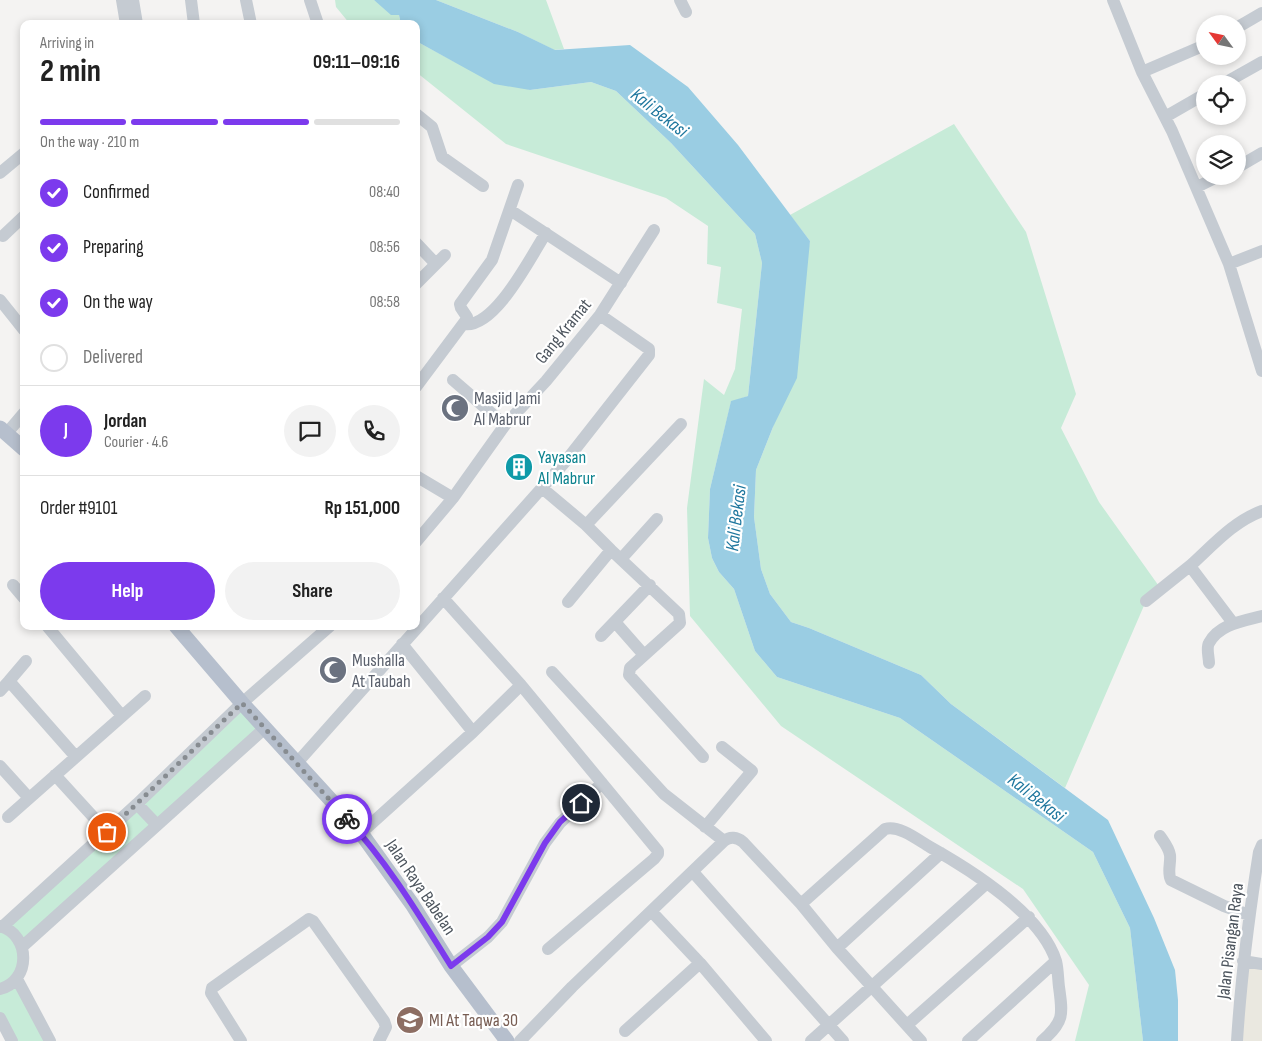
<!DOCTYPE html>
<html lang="en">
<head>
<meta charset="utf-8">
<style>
	:root { --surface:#fff; --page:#f2f2f2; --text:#222; --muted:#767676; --line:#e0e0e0; --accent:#7c3aed }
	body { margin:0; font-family:"Sofia Sans Condensed",sans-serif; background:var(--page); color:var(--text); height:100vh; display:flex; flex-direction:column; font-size:19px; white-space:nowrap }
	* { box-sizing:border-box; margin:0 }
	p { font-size:16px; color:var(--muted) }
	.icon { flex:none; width:28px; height:28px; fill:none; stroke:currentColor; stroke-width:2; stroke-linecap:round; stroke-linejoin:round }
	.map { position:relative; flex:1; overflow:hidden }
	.panel { position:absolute; left:20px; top:20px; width:400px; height:610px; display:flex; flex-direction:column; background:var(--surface); border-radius:10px; box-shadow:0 2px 8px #0003 }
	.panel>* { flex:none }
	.needle { width:32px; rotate:303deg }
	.controls { position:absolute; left:1196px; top:15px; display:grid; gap:10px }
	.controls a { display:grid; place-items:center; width:50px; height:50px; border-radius:50%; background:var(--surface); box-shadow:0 2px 8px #0003; font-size:25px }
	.pin { position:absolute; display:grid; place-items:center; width:42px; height:42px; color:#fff; margin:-21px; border:2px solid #fff; border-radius:50%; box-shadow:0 1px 5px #0007 }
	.courier { position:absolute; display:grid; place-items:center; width:50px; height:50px; margin:-25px; border:4px solid #7c3aed; border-radius:50%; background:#fff; color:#222; box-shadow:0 1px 6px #0007 }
	.head em { font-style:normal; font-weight:700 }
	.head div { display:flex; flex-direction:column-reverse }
	.head { display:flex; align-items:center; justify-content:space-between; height:85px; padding:0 20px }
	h1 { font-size:32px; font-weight:700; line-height:38px }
	.bar { display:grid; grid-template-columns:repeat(4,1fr); gap:8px 5px; align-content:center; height:60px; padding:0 20px }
	.bar i { height:6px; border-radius:4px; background:var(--line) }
	.bar .active { background:var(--accent) }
	.bar p { grid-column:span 4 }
	.line { display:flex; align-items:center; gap:12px; padding:0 20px; border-top:1px solid var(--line) }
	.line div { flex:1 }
	.round { display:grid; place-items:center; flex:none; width:52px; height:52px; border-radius:26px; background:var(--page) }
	ol { padding:0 20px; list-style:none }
	li { display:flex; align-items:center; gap:15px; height:55px }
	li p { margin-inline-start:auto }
	li .icon { padding:5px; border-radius:50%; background:var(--accent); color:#fff; stroke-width:4 }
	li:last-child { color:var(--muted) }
	li i { width:28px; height:28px; border:2px solid var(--line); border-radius:50% }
	.button { display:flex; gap:10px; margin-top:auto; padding:10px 20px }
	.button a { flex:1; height:58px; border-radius:30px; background:var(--accent); color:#fff; font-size:20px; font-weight:700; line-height:58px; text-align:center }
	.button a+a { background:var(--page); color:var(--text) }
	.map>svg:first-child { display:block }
</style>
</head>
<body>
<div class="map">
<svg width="1262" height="1041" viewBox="0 0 1262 1041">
	<rect width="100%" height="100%" fill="#f4f3f2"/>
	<!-- commercial -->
	<path fill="#eae8e0" d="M 1243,961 L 1262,964 L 1262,1041 L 1237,1041 Z"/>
	<!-- green -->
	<path fill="#c7ebd8" d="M 335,0 L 374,0 L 399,15 L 401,24 L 350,24 L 336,7 Z
		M 436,0 L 546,0 L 564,49 L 554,50 L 518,32 Z
		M 416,41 L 453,61 L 530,90 L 591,82 L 616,91 L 671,143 L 755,234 L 762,263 L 748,396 L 731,402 L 710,489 L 708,538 L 712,558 L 719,572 L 734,589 L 755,651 L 777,677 L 900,718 L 1093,852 L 1130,928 L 1143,1041 L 1075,1041 L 1089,985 L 1023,889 L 781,726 L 690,616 L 687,508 L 704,379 L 724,395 L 735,369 L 742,309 L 717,303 L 721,267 L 707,264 L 708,226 L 666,198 L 506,144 L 416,72 Z
		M 954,124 L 1026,232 L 1076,394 L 1061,428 L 1099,502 L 1161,589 L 1146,601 L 1065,788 L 951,704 L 921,675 L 809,628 L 791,622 L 770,594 L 761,569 L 754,517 L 756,470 L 773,427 L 810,241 L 790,215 Z
		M 242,703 L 265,728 L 23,945 L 17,979 L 50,1041 L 12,1041 L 0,1018 L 0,926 Z"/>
	<!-- water -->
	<path fill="#9acde3" d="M 374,0 L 436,0 L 518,32 L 555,50 L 630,45 L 688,87 L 738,145 L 810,241 L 797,378 L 773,427 L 756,470 L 754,517 L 761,569 L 770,594 L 791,622 L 809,628 L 921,675 L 951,704 L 1108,820 L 1154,918 L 1175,970 L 1178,1000 L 1178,1041 L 1143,1041 L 1130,928 L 1093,852 L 900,718 L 777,677 L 755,651 L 734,589 L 719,572 L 712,558 L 708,538 L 710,489 L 731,401 L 748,396 L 762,263 L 755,234 L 671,143 L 616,91 L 591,82 L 530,90 L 494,84 L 416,41 L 416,24 L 401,24 L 399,15 L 391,15 Z"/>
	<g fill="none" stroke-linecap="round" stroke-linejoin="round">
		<!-- minor -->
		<path stroke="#c5cbd2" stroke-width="12" d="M 122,0 L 126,24
			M 133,0 L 137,24
			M 191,0 L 194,24
			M 246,0 L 251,24
			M 310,0 L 318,24
			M 680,0 L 686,12
			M 1113,0 L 1142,72 L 1172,131 L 1229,264 L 1262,371
			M 1238,27 L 1262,13
			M 1142,72 L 1205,45
			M 1223,84 L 1262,62
			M 416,114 L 432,127 L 442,157 L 483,186
			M 1165,117 L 1205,94
			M 1238,167 L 1262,153
			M 0,173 L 24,153
			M 1197,187 L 1219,176
			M 510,210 L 621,283
			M 3,236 L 24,216
			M 416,243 L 436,264
			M 1229,264 L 1262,251
			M 416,284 L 445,255
			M 0,300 L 24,330
			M 464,324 C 495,329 531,256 546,233
			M 453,380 L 505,425
			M 416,387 L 466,320 L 467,317 L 461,308 L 460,304 L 492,260 L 518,185
			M 7,433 L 24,413
			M 416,476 L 453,498
			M 542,488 L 586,525 L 611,550 L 679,614 L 680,623 L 630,668 L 629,675 L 703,757
			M 586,525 L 681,424
			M 416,542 L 453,498 L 505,425 L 546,381 L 600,315 L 654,230
			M 621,559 L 657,519
			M 1190,566 L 1233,623
			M 13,585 L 24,598
			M 443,598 L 521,685 L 658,851 L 658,854 L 654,859 L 548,949
			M 1146,601 C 1161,589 1176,577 1191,565 C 1213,545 1234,521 1262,511
			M 568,602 L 611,550
			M 615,622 L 644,655
			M 47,626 L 122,716
			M 601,636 L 650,585
			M 402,644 L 473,732
			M 1209,663 C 1209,657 1206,648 1209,643 C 1219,624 1243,621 1262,616
			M 552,672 L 664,794 L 724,841
			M 9,681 L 26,661
			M 0,691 L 9,681 L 76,757
			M 296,764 L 565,462 L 649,355 L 649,349 L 600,315
			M 0,766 L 29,798
			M 55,775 L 107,832
			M 137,804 L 157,825
			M 8,817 L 145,696
			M 705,827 L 752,771 L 722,747
			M 361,833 L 473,732 L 521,685
			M 1160,836 C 1164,842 1169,848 1170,855 C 1171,863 1167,873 1171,880 L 1224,906 L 1249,915
			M 693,872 L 843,1041
			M 801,904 L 885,829 C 900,825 918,840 930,847 C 971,870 1041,914 1056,961 C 1058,969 1058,979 1059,987 C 1063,1015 1064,1022 1042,1041
			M 652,912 L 700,963 L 766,1041
			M 0,926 C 31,935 31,981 0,989
			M 2,927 L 137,804 L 242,703 L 330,626
			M 23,946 L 265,728
			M 837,948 L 941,853
			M 1243,961 L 1262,964
			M 451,966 L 488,937 L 502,922 L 545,843 L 560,823 L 602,783
			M 17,979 L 50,1041
			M 0,1018 L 12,1041
			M 907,1025 L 1029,917
			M 625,1031 L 700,963
			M 241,1041 L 211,993 L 212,988 L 309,919 L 313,921 L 384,1021 L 386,1027 L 379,1041
			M 520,1041 L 572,987 L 724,841 C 730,836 737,837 743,842 L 801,904 L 837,948 L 921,1041
			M 811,1041 L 987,883
			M 968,1041 L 1056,961
			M 1237,1041 C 1241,977 1249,915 1259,852 L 1262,845"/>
		<!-- major -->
		<path stroke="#b6bfcd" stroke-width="15" d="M 0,428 L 24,449
			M 176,626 L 242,703 L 361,833 L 412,904 L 451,966 L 507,1041"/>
	</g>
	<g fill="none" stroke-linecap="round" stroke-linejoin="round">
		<!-- done -->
		<path stroke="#878c91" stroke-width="5" stroke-dasharray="0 9" d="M 107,832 L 242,703 L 347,819"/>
		<!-- route -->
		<path stroke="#7c3aed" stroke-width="6" d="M 347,819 C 388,863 419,915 451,966 L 488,937 L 502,922 L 545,843 L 560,822 L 581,803"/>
	</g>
	<!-- icons -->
	<defs>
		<symbol id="mosque-disc" viewBox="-11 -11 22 22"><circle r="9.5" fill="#6b7280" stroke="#fff"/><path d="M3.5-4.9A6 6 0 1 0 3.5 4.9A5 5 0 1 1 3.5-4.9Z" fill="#fff"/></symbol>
		<symbol id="building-disc" viewBox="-11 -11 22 22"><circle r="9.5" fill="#0f9aa8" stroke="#fff"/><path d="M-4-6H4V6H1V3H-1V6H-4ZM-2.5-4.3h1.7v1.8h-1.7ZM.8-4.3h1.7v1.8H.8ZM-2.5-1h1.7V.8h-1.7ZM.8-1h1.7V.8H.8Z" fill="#fff"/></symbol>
		<symbol id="school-disc" viewBox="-11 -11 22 22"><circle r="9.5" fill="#8d6e63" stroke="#fff"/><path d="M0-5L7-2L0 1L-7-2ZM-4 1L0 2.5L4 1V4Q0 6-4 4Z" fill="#fff"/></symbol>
	</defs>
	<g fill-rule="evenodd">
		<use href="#mosque-disc" x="439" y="392" width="32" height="32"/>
		<use href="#building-disc" x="503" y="451" width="32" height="32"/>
		<use href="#mosque-disc" x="317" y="654" width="32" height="32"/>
		<use href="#school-disc" x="394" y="1004" width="32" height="32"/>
	</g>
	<g text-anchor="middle" stroke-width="4.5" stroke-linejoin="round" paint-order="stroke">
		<!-- street labels -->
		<g font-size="18" fill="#4c545d" stroke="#fff">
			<text transform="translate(563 331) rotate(-51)" y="6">Gang Kramat</text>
			<text transform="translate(421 887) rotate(56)" y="6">Jalan Raya Babelan</text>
			<text transform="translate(1230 941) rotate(-83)" y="6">Jalan Pisangan Raya</text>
		</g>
		<!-- worship labels -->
		<g font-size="18" fill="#5b616d" stroke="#fff" text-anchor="start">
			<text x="474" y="404">Masjid Jami<tspan x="474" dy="21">Al Mabrur</tspan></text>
			<text x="352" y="666">Mushalla<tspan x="352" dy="21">At Taubah</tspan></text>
		</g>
		<!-- culture labels -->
		<g font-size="18" fill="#0d838f" stroke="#fff" text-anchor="start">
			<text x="538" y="463">Yayasan<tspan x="538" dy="21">Al Mabrur</tspan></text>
		</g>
		<!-- education labels -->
		<g font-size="18" fill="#785e54" stroke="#fff" text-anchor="start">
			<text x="429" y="1026">MI At Taqwa 30</text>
		</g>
		<!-- water labels -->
		<g font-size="19" font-style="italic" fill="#1f779e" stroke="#fff">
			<text transform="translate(660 112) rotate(38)" y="7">Kali Bekasi</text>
			<text transform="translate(735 518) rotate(-83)" y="7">Kali Bekasi</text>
			<text transform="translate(1037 797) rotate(38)" y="7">Kali Bekasi</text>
		</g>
	</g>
</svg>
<div class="controls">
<a><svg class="needle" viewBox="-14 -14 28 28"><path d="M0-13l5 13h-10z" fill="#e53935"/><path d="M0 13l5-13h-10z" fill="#767676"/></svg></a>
<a><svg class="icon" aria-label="locate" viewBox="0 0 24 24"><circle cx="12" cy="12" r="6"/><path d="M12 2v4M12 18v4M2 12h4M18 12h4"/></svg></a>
<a><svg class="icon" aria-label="layers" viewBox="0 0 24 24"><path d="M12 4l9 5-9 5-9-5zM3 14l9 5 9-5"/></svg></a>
</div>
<div class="pin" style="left:107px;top:832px;background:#ea580c"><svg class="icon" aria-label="bag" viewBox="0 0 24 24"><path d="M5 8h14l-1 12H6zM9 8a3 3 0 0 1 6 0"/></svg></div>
<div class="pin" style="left:581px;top:803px;background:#1f2937"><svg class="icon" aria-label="home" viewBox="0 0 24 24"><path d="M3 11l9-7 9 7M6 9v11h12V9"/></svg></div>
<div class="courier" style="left:347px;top:819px"><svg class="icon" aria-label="bike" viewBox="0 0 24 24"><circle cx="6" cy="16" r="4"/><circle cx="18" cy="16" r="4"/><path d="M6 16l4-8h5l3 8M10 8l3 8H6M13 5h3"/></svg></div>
<section class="panel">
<div class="head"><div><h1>2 min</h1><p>Arriving in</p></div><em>09:11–09:16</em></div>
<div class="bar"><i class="active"></i><i class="active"></i><i class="active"></i><i></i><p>On the way · 210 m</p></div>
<ol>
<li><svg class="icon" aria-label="check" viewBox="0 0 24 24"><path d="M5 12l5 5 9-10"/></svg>Confirmed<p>08:40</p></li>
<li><svg class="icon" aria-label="check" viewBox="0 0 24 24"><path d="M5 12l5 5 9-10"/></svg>Preparing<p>08:56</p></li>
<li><svg class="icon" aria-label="check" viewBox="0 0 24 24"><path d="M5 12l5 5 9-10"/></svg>On the way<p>08:58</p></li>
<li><i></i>Delivered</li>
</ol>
<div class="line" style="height:90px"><b class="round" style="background:var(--accent);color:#fff">J</b><div><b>Jordan</b><p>Courier · 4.6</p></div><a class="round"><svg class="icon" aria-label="chat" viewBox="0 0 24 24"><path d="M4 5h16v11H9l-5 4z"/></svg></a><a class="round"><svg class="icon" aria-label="phone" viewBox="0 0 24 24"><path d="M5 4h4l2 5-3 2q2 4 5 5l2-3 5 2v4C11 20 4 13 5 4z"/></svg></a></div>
<div class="line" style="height:65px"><div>Order #9101</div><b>Rp 151,000</b></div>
<div class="button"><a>Help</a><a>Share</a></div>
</section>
</div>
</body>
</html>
